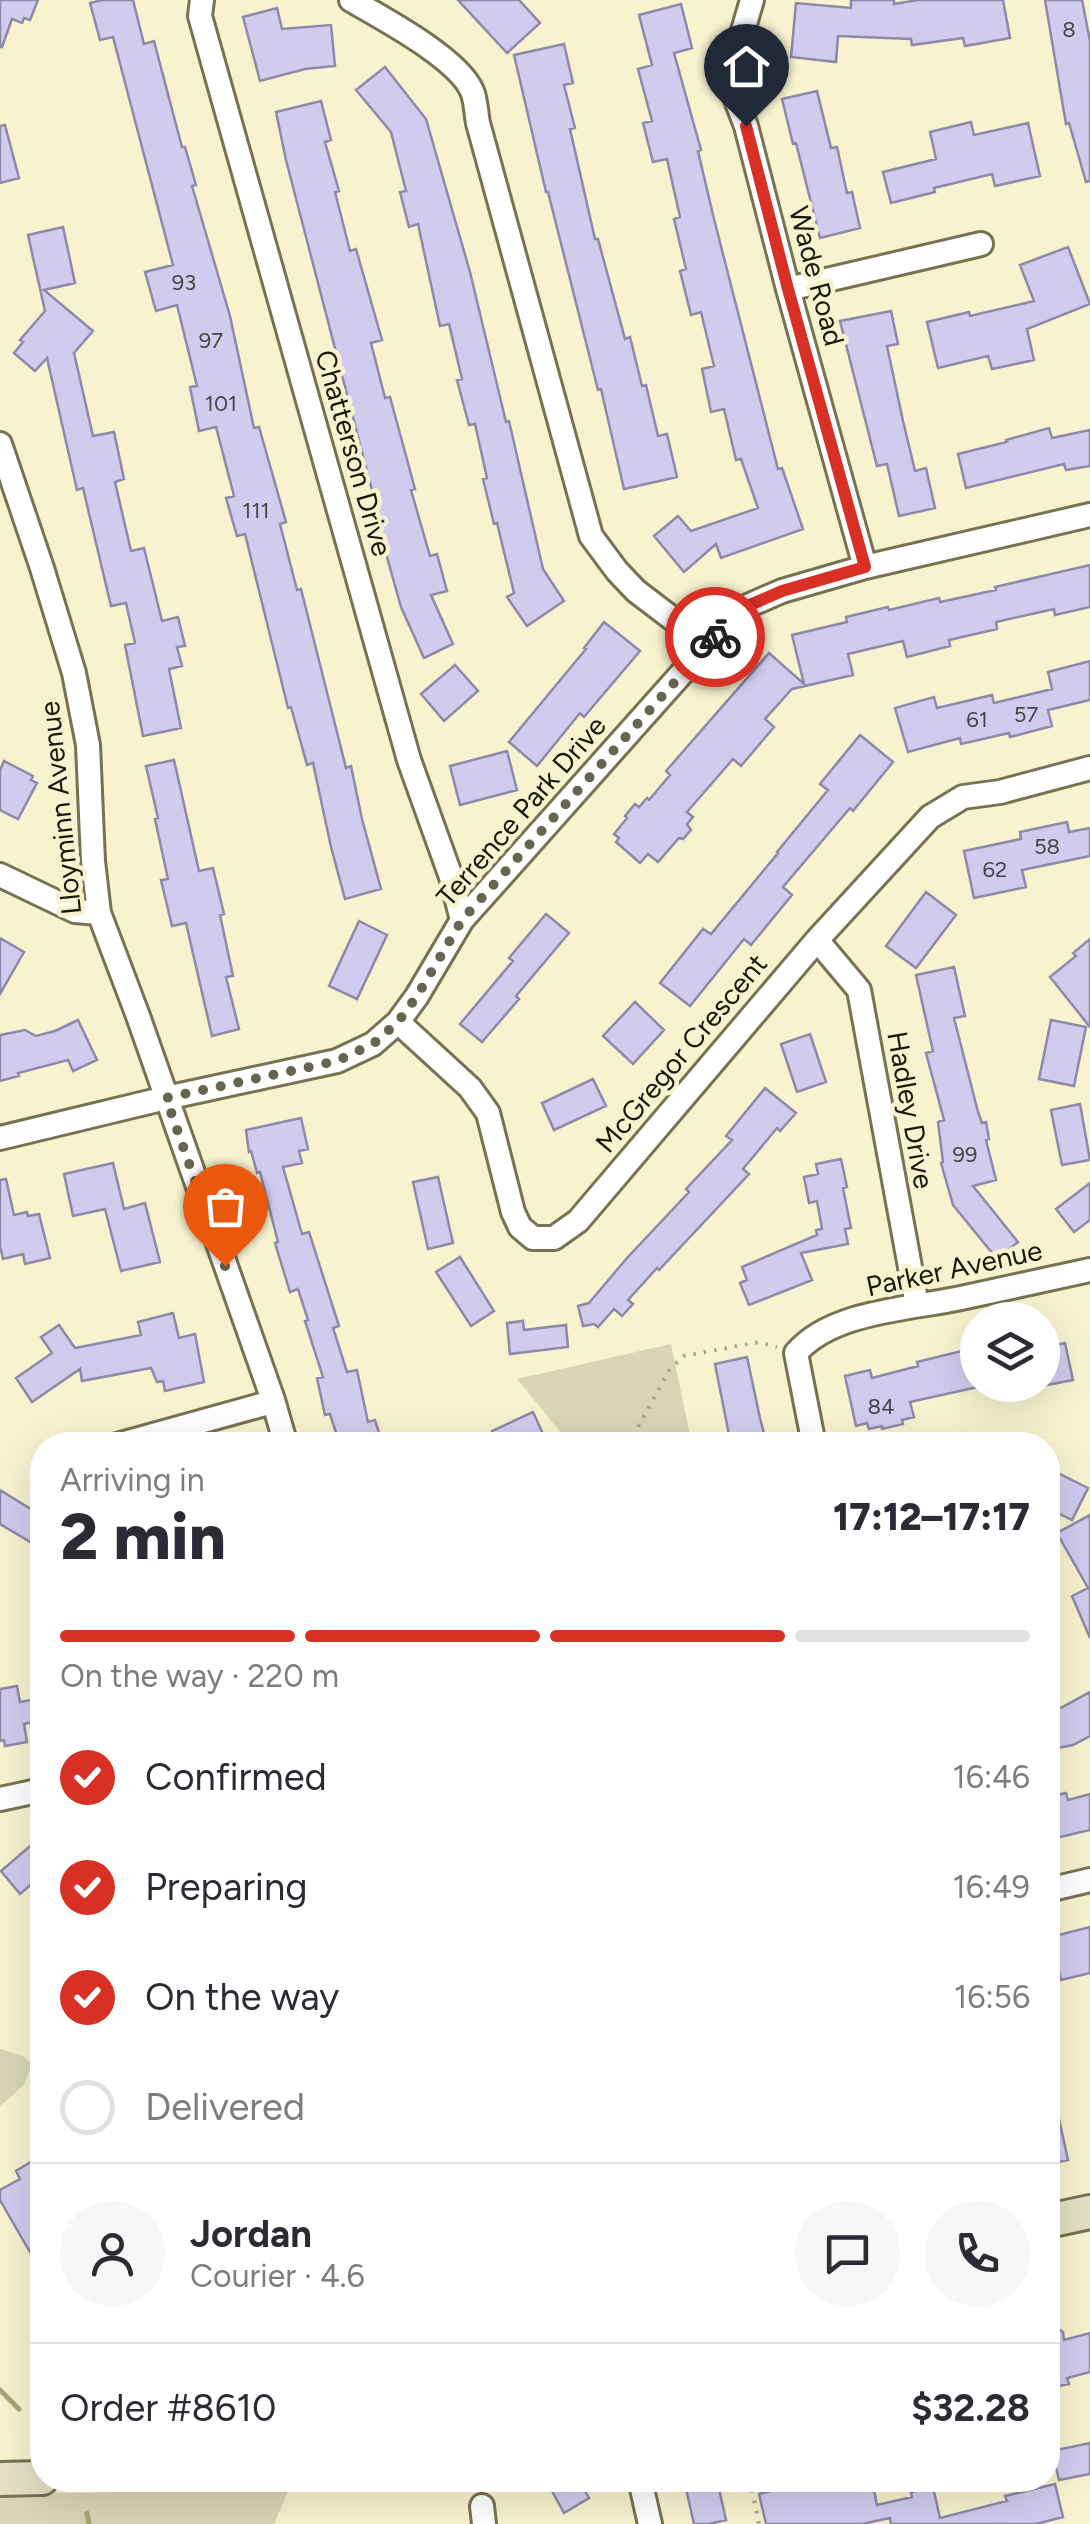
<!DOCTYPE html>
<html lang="en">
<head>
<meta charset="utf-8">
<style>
	:root { --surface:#fff; --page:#f7f7f7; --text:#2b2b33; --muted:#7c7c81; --line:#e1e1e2; --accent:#d93025 }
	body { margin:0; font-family:Figtree,sans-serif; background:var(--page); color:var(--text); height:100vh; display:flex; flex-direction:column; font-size:38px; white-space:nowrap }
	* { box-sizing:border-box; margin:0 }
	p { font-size:32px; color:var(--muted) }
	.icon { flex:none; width:55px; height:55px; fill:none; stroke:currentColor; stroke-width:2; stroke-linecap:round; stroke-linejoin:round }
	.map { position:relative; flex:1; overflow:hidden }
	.drawer { position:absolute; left:30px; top:1432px; width:1030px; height:1060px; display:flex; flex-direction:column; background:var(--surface); border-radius:40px; box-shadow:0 10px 40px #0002 }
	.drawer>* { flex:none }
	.fabs { position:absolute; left:960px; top:1302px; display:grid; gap:20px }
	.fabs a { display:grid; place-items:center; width:100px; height:100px; border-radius:50%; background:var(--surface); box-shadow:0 10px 40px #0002; font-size:50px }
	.pin { position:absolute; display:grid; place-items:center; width:85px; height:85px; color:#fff; margin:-102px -42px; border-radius:50% 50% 50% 0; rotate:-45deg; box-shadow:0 0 10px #0007 }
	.pin .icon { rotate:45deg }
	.courier { position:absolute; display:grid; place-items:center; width:100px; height:100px; margin:-50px; border:8px solid #d93025; border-radius:50%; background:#fff; color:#222; box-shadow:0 2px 12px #0007 }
	.headline em { font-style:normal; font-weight:800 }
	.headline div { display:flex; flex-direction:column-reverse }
	.headline { display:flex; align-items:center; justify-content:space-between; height:170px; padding:0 30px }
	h1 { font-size:65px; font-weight:800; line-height:75px }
	.bar { display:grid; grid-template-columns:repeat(4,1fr); gap:15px 10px; align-content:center; height:120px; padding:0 30px }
	.bar i { height:12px; border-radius:8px; background:var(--line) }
	.bar .on { background:var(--accent) }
	.bar p { grid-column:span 4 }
	.line { display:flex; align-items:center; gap:25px; padding:0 30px; border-top:2px solid var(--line) }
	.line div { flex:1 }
	.round { display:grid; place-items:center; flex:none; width:105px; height:105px; border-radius:52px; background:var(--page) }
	ol { padding:0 30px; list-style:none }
	li { display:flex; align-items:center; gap:30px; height:110px }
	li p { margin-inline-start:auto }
	li .icon { padding:10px; border-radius:50%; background:var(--accent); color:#fff; stroke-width:4 }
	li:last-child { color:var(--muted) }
	li i { width:55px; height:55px; border:5px solid var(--line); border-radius:50% }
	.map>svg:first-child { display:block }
</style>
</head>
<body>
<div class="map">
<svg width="1090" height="2524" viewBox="0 0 1090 2524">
	<rect width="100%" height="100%" fill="#f7f3cf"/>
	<!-- green -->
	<path fill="#d9d5b6" d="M 671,1344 L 692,1445 L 571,1445 L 517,1379 Z
		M 0,2049 L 23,2056 L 32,2064 L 24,2085 L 0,2106 Z
		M 152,2480 L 293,2480 L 274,2524 L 0,2524 L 0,2494 L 117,2492 Z"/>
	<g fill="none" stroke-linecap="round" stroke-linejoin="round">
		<!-- stream -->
		<path stroke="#aba575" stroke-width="5" d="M 0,2390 L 19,2409
			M 87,2513 L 89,2524"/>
	</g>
	<!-- building -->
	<path fill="#d1ccee" stroke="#8e89a8" stroke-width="2.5" d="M 0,0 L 38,0 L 30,20 L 24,18 L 22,23 L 12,19 L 2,47 L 0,47 Z
		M 102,0 L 133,0 L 144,44 L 154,41 L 182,147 L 185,147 L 196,185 L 192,186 L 230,316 L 254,428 L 259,427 L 286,522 L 280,524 L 297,590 L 301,589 L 346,768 L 351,766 L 362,819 L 381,889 L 345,899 L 331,847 L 313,763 L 307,765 L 291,707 L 288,708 L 245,534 L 237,536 L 226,498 L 234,496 L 216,427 L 199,431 L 190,387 L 197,386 L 177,305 L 156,311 L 145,272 L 173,265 L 113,37 L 100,40 L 90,3 Z
		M 458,0 L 519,0 L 540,23 L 507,53 Z
		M 851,0 L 894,0 L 894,4 L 918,0 L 1003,0 L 1010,38 L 965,46 L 963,38 L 912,45 L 911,39 L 838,36 L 836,62 L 791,57 L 796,3 L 851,8 Z
		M 1045,0 L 1082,0 L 1090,41 L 1090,181 L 1086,182 L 1069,123 L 1066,124 Z
		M 681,4 L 692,48 L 674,53 L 701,150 L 698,151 L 713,215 L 778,469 L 782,468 L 803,529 L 721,558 L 716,544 L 684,572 L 654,536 L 678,516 L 691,531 L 758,508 L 741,459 L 736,460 L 724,409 L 711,412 L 702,369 L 714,366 L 701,312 L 691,315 L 680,271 L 686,269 L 674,219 L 680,217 L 667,159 L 653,162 L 643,123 L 652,121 L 638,69 L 652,65 L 639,15 Z
		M 277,8 L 282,29 L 331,25 L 335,66 L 305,69 L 260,81 L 243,17 Z
		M 564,44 L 573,83 L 564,85 L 575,128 L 570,129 L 595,239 L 598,239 L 625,339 L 630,337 L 642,386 L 646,385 L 658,436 L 667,434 L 677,477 L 624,489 L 601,389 L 598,390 L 548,192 L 546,192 L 514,55 Z
		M 385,67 L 426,119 L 470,272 L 506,422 L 509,421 L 543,569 L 564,601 L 527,626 L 507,597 L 514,593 L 497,523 L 494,524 L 483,479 L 487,478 L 475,424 L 469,425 L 457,380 L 462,379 L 449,324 L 440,326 L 418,224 L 409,227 L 400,192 L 406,191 L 391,132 L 356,90 Z
		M 817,91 L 831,148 L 837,147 L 847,193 L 852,192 L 860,228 L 820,238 L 796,143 L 793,144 L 782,99 Z
		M 321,101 L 331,140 L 325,142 L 339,191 L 335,192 L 350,251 L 356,249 L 382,340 L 371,343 L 385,398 L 390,397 L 415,489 L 411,490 L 430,556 L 437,554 L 447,591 L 431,595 L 453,644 L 424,658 L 401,607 L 373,507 L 376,506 L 286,160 L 276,112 Z
		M 971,122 L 974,135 L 1028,123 L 1040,176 L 995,186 L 992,174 L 934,188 L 935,192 L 891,203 L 883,172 L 936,159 L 930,132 Z
		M 5,125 L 19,178 L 0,183 L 0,126 Z
		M 63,227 L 75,283 L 44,290 L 93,331 L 74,353 L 93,436 L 114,432 L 124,479 L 115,482 L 131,551 L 144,548 L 162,621 L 178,617 L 185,646 L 177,647 L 182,666 L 169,669 L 181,728 L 143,736 L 125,645 L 135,643 L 126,603 L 111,606 L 83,488 L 77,490 L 47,358 L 35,371 L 14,353 L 23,342 L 20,340 L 45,311 L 28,235 Z
		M 1068,247 L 1090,304 L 1027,329 L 1034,360 L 992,369 L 988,356 L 938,368 L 927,322 L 969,312 L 970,316 L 1034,301 L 1020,265 Z
		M 891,311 L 898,344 L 887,346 L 903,421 L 915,471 L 926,468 L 935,508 L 899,516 L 887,464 L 877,466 L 840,321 Z
		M 1049,428 L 1052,438 L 1090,430 L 1090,466 L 1066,470 L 1064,464 L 966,488 L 958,454 L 1007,442 L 1006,440 Z
		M 1090,565 L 1090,607 L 1055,615 L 1054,609 L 996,622 L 997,629 L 949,640 L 950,646 L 907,657 L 903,641 L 848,654 L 853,675 L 792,689 L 765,719 L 774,727 L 741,766 L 733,759 L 687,812 L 693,817 L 687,824 L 691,830 L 683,839 L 679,838 L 658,862 L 648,854 L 640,863 L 616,842 L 619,838 L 614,834 L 627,818 L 625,816 L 635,804 L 639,807 L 647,798 L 649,800 L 670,775 L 666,771 L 769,653 L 804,684 L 792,635 L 847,622 L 846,617 L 888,607 L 889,610 L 939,598 L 940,602 L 996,590 L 995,587 Z
		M 604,622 L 640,651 L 584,717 L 580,713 L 537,766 L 509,742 L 586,649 L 584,648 Z
		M 1090,661 L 1090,700 L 1048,710 L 1052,726 L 1010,737 L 1009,733 L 961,744 L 960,738 L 908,752 L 895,708 L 934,697 L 937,708 L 992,695 L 994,703 L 1052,689 L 1048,672 Z
		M 455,665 L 478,691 L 444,721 L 421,694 Z
		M 860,735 L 893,762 L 853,811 L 850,808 L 783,887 L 792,895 L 751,945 L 744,939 L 690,1006 L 660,983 L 703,929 L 711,934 L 778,853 L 777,852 L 828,790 L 820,784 Z
		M 507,751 L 517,790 L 460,805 L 450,766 Z
		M 174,760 L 199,871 L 213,868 L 224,914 L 220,915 L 233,976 L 226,977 L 239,1029 L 212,1036 L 186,923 L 172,926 L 161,880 L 168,879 L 155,819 L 158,818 L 146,766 Z
		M 4,761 L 33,776 L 31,780 L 37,783 L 18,819 L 0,810 L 0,770 Z
		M 1067,822 L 1069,832 L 1090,828 L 1090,856 L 1022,870 L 1026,887 L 974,898 L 964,851 L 1021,839 L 1020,832 Z
		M 926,892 L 956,915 L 916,968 L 886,946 Z
		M 546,914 L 569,933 L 516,996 L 519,999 L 482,1042 L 460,1024 L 513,961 L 509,958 Z
		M 359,921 L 387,935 L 357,999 L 329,986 Z
		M 0,938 L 24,952 L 0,994 Z
		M 1090,939 L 1090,1027 L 1050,977 L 1076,956 L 1073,953 Z
		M 954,967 L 965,1016 L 954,1018 L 978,1112 L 982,1123 L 986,1122 L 989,1139 L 986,1140 L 996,1180 L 973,1186 L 1018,1242 L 997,1259 L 953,1205 L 941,1163 L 943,1162 L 938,1122 L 944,1120 L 926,1053 L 933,1051 L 916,975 Z
		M 635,1002 L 664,1030 L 633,1064 L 603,1036 Z
		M 78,1020 L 97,1060 L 73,1071 L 68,1060 L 18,1073 L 19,1076 L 0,1081 L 0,1035 L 25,1030 L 36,1036 L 55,1031 Z
		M 1051,1020 L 1086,1027 L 1074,1086 L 1039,1079 Z
		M 810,1034 L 826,1082 L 797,1092 L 781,1044 Z
		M 593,1079 L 606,1106 L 554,1130 L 542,1103 Z
		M 765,1088 L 796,1113 L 780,1131 L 777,1128 L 743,1169 L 749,1174 L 659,1270 L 657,1268 L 628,1300 L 633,1304 L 622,1316 L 614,1309 L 598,1327 L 594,1324 L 583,1326 L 578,1306 L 589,1303 L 627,1258 L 689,1192 L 686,1189 L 732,1140 L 726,1136 Z
		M 1080,1104 L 1090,1160 L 1062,1165 L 1051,1110 Z
		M 301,1118 L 308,1149 L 299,1151 L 302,1163 L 283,1167 L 302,1234 L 309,1232 L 339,1326 L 333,1328 L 347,1372 L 357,1370 L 368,1422 L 375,1420 L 383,1445 L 340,1445 L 330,1414 L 325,1415 L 317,1378 L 323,1377 L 305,1321 L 308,1320 L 298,1289 L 290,1292 L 275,1243 L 278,1242 L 260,1172 L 257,1173 L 251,1151 L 249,1152 L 246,1130 Z
		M 841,1159 L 847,1187 L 843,1188 L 851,1228 L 845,1229 L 848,1244 L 801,1253 L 812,1280 L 749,1305 L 740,1283 L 747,1280 L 742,1267 L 817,1235 L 816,1230 L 822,1229 L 817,1201 L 809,1203 L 804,1177 L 818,1174 L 816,1164 Z
		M 113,1163 L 124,1209 L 145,1203 L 160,1262 L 121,1271 L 105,1209 L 73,1216 L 64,1174 Z
		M 438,1177 L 453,1243 L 428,1249 L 413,1182 Z
		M 6,1179 L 14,1215 L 27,1212 L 28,1216 L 39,1214 L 50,1258 L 25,1264 L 23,1254 L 3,1259 L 0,1246 L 0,1180 Z
		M 1090,1183 L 1090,1220 L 1074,1232 L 1056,1209 Z
		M 460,1257 L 494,1311 L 471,1326 L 436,1272 Z
		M 173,1313 L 179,1338 L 195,1334 L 204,1382 L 165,1391 L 163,1381 L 157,1382 L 151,1368 L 82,1381 L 80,1369 L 32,1402 L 16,1378 L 52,1353 L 41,1337 L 59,1325 L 75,1348 L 141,1335 L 138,1322 Z
		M 523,1321 L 524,1330 L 566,1325 L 568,1347 L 510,1354 L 507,1323 Z
		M 1065,1343 L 1073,1380 L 1042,1386 L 1042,1348 Z
		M 978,1347 L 978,1387 L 910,1402 L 914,1417 L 902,1420 L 903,1424 L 882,1429 L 882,1426 L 869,1429 L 867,1423 L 856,1426 L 845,1376 L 870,1370 L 872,1378 L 918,1366 L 917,1362 Z
		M 747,1357 L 760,1418 L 767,1445 L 731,1445 L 715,1364 Z
		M 533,1412 L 548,1445 L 499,1445 L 492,1431 Z
		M 1048,1468 L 1088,1488 L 1072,1520 L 1048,1508 Z
		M 0,1490 L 42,1516 L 42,1526 L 32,1543 L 0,1524 Z
		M 1090,1515 L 1090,1638 L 1072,1596 L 1088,1588 L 1057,1533 Z
		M 17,1686 L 20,1702 L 42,1698 L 42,1720 L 24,1724 L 27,1742 L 5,1746 L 4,1740 L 0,1741 L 0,1689 Z
		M 1090,1692 L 1090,1736 L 1073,1745 L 1048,1750 L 1048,1715 Z
		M 1066,1793 L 1068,1800 L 1090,1794 L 1090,1830 L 1048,1840 L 1048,1797 Z
		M 36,1841 L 42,1849 L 42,1875 L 20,1894 L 1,1871 Z
		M 1090,1927 L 1090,1973 L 1061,1980 L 1051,1937 Z
		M 1048,2096 L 1054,2096 L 1068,2160 L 1048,2164 Z
		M 42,2155 L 42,2273 L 0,2200 L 0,2190 L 20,2179 L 16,2171 Z
		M 1060,2330 L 1063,2332 L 1064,2340 L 1090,2333 L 1090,2372 L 1067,2378 L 1069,2384 L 1053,2387 L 1051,2377 L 1048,2378 L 1048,2333 Z
		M 1090,2443 L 1090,2474 L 1059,2480 L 1052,2451 Z
		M 546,2480 L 579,2480 L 589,2498 L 564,2513 Z
		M 684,2480 L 717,2480 L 726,2520 L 709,2524 L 694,2524 Z
		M 862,2480 L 872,2480 L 877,2505 L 912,2497 L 911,2492 L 933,2487 L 940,2518 L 1007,2501 L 1005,2496 L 1055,2484 L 1063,2517 L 1036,2524 L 891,2524 L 890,2518 L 862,2524 L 766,2524 L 759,2494 L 812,2481 L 814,2490 Z"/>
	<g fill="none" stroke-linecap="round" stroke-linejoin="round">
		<defs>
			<path id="street" d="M 202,0 L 200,16 L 409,760 L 451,877 L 462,920
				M 351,0 C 382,18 458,58 472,91 C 476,100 476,113 478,123 L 591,536 L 617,571 L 636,591 L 707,645
				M 752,0 L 735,58 L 733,92 L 746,126 L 788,289 L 865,567
				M 788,289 L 981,244
				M 0,444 L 42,568 L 74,673 L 88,745 L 93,861 L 99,913 L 138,1016 L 273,1400 L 286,1445
				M 0,875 L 75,911 L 99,913
				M 817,940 L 859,990 L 917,1305
				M 398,1022 L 470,1088 L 488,1113 L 513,1212 L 520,1227 L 533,1238 L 554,1238 L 578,1221 L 817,940 L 930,817 L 963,797 L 1000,792 L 1090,768
				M 0,1138 L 166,1098 L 337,1061 L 373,1044 L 398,1022 L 417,996 L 462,920 L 707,645 L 743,608 L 782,591 L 865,567 L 1090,515
				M 117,1445 L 272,1402
				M 814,1445 L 796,1353 C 832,1311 910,1309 961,1298 C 1004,1289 1047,1279 1090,1270
				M 0,1799 L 42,1790
				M 1048,1890 L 1090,1880
				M 640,2480 L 650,2524
				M 482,2506 L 484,2524"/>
			<path id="secondary" d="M 1048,2221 L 1090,2212
				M 0,2479 L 42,2478"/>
		</defs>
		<!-- street casing -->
		<use href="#street" stroke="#767252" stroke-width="28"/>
		<!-- secondary casing -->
		<use href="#secondary" stroke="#767252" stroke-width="38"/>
		<!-- path -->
		<path stroke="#a8a58a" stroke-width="4" stroke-dasharray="2.5 8" stroke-linecap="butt" d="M 628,1445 L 670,1369 L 684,1356 L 759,1342 L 777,1347
			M 750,2480 L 759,2524"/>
		<!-- street -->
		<use href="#street" stroke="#fff" stroke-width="22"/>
		<!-- secondary -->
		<use href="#secondary" stroke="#e3e0c5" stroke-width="32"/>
	</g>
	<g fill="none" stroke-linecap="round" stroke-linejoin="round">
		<!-- done -->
		<path stroke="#676550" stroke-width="10" stroke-dasharray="0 18" d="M 225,1266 L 166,1098 L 337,1061 L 373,1044 L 398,1022 L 417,996 L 462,920 L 715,637"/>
		<!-- route -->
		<path stroke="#d93025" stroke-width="12" d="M 715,637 L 743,608 L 782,591 L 865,567 L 788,289 L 746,126"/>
	</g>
	<g text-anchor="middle" stroke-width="9" stroke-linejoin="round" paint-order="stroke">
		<!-- number labels -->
		<g font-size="22" fill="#474544">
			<text x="1069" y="37">8</text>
			<text x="184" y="290">93</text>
			<text x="211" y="348">97</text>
			<text x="221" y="411">101</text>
			<text x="256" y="518">111</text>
			<text x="1026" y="722">57</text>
			<text x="977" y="727">61</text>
			<text x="1047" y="854">58</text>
			<text x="995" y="877">62</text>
			<text x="965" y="1162">99</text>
			<text x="881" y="1414">84</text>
		</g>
		<!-- street labels -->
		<g font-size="28" fill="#19180b" stroke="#f7f3cf">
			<text transform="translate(817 276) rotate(75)" y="10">Wade Road</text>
			<text transform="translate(354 453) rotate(74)" y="10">Chatterson Drive</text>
			<text transform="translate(60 808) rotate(-96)" y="10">Lloyminn Avenue</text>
			<text transform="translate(521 811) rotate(-49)" y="10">Terrence Park Drive</text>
			<text transform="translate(681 1053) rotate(-50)" y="10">McGregor Crescent</text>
			<text transform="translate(911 1110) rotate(80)" y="10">Hadley Drive</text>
			<text transform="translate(954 1268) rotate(-12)" y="10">Parker Avenue</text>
		</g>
	</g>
</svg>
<div class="fabs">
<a><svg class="icon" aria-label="layers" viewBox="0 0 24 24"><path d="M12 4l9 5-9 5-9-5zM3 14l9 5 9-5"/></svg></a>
</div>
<div class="pin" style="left:225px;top:1266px;background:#ea580c"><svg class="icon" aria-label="bag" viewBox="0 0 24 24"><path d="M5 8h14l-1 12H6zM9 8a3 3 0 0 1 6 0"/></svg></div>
<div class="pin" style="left:746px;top:126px;background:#1f2937"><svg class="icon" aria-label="home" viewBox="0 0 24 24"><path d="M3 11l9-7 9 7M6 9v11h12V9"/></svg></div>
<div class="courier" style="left:715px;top:637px"><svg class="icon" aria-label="bike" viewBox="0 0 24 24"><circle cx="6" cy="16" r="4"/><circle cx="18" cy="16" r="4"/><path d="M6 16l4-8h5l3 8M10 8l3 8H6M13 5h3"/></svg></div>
<section class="drawer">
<div class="headline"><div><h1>2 min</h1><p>Arriving in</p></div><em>17:12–17:17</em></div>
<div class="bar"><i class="on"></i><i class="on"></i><i class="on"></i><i></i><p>On the way · 220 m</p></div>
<ol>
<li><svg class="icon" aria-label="check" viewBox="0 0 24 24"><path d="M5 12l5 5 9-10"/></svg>Confirmed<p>16:46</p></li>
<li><svg class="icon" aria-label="check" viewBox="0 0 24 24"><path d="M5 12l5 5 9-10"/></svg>Preparing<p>16:49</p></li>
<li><svg class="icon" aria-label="check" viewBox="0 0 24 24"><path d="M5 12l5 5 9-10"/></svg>On the way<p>16:56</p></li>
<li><i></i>Delivered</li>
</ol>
<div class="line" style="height:180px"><a class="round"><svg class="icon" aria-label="person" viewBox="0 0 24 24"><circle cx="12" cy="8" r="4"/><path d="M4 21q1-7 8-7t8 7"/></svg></a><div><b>Jordan</b><p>Courier · 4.6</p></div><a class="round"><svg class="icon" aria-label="chat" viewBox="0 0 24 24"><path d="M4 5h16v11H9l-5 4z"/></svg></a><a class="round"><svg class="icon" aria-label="phone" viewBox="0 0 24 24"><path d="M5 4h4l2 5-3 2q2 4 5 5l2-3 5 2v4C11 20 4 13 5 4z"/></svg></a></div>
<div class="line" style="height:130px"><div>Order #8610</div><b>$32.28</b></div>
</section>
</div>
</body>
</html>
